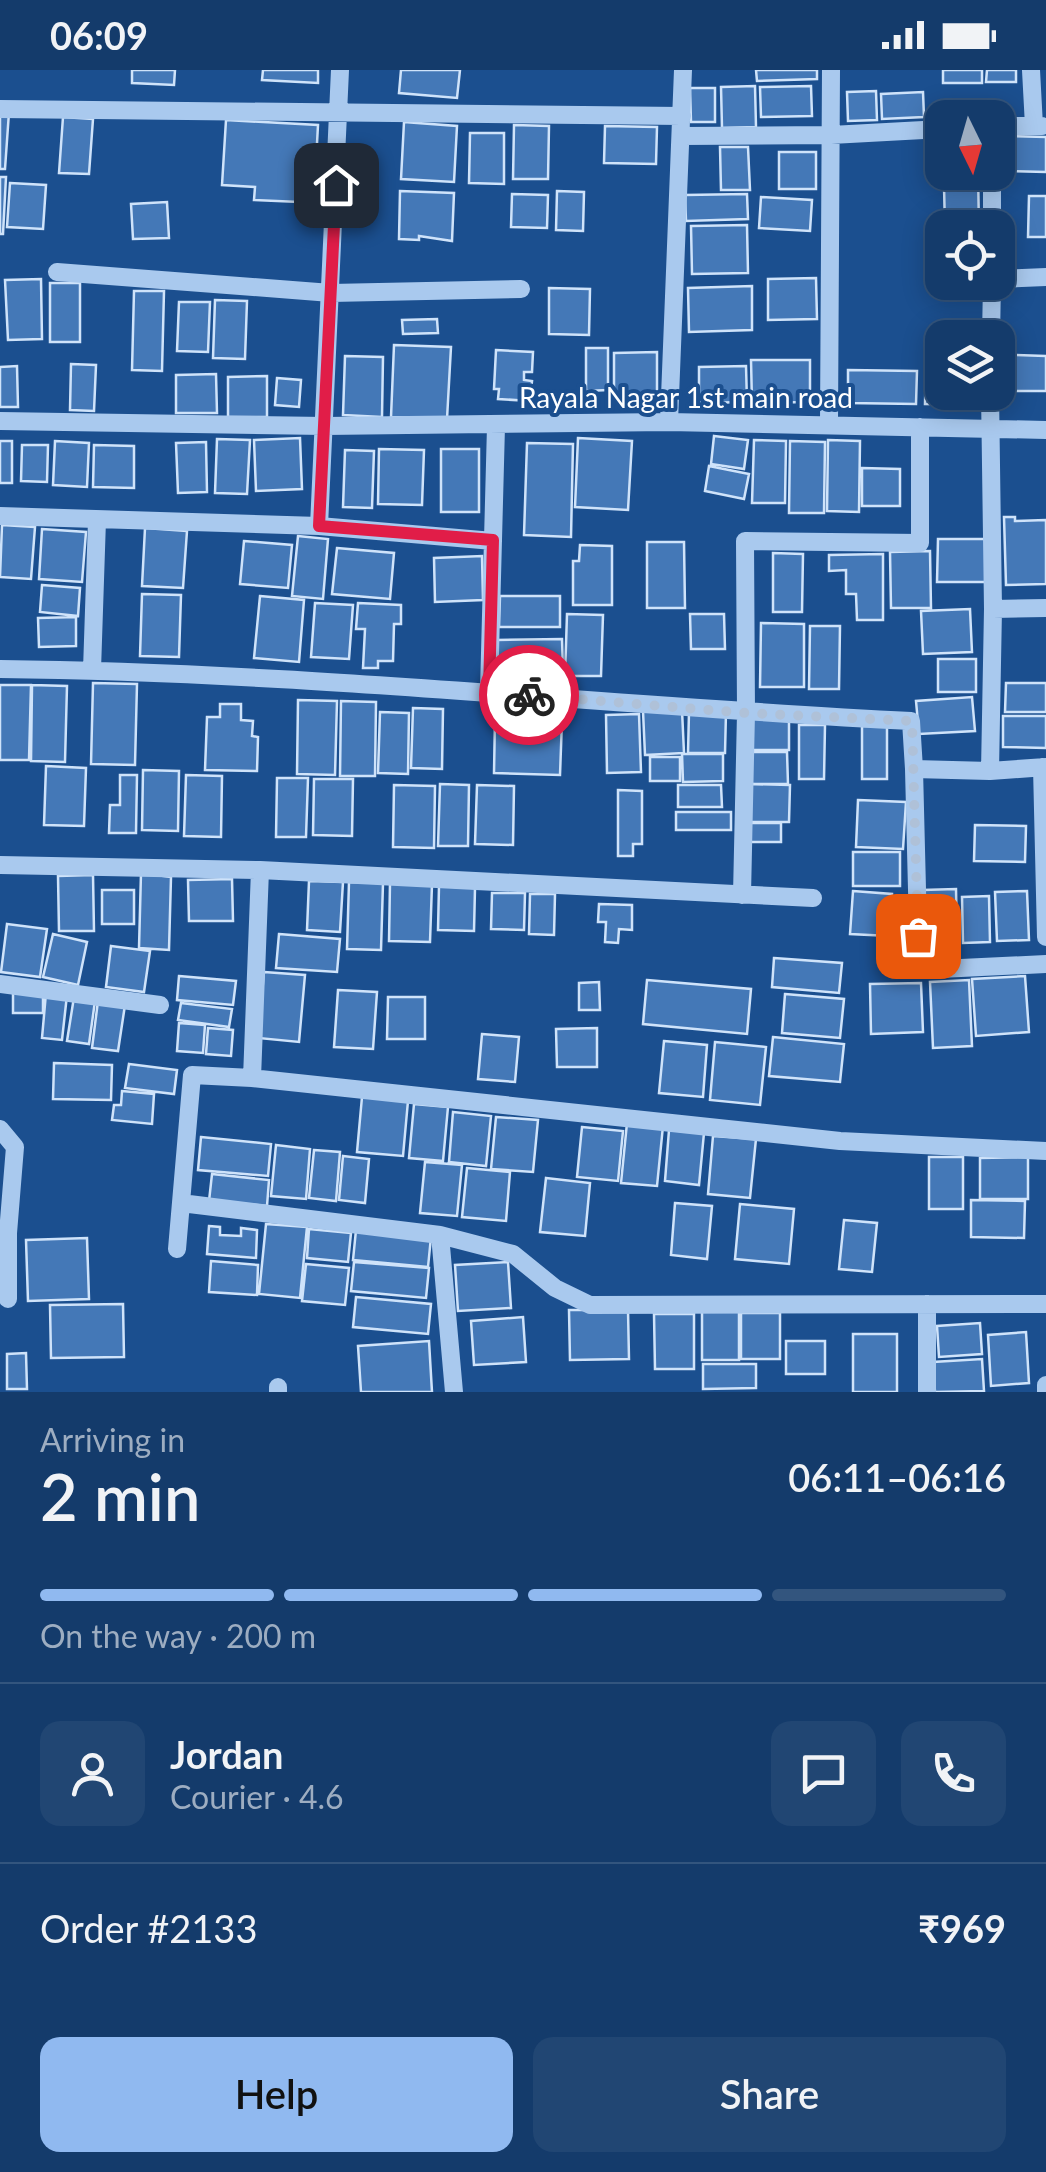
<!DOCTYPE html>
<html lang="en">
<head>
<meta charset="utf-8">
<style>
	:root { --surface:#143b6b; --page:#214673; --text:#f1f3f6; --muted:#9dadc1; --line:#33557e; --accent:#90b9f0 }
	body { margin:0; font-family:Lato,sans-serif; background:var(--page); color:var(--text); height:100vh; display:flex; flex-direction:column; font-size:38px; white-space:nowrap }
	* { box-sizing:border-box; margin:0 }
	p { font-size:32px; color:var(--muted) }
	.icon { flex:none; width:55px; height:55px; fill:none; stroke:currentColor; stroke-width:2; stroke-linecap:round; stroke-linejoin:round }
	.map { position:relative; height:1322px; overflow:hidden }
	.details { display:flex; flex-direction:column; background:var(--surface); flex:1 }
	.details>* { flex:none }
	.needle { width:65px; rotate:175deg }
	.tools { position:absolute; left:925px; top:30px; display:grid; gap:20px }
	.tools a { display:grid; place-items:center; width:90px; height:90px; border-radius:20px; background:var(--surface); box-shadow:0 5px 25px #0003,0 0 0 2px var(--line); font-size:50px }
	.pin { position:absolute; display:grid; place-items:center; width:85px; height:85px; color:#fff; margin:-42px; border-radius:20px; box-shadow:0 5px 15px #0006 }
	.courier { position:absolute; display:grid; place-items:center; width:100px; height:100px; margin:-50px; border:8px solid #e11d48; border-radius:50%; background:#fff; color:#222; box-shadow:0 2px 12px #0007 }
	.summary em { font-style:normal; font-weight:600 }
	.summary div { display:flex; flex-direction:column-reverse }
	.summary { display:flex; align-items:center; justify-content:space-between; height:170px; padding:0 40px }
	h1 { font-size:65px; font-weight:600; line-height:75px }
	.bar { display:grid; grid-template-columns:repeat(4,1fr); gap:15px 10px; align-content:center; height:120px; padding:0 40px }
	.bar i { height:12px; border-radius:8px; background:var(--line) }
	.bar .selected { background:var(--accent) }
	.bar p { grid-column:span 4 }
	.line { display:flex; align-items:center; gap:25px; padding:0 40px; border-top:2px solid var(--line) }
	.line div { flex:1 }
	.round { display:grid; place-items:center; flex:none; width:105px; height:105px; border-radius:20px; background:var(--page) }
	.cta { display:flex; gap:20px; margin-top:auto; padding:20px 40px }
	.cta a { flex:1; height:115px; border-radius:20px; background:var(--accent); color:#111; font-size:40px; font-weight:600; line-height:115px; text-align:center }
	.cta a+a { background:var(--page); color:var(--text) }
	.status { display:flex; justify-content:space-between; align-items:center; height:70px; padding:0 50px; background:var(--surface); direction:ltr }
	.status svg { height:28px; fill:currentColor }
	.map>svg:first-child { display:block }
</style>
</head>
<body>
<div class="status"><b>06:09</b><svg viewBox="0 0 49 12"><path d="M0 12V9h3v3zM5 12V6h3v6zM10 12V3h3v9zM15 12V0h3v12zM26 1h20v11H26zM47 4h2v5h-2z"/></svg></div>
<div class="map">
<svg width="1046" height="1322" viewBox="0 0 1046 1322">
	<rect width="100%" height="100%" fill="#1b4f8f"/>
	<!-- building -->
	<path fill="#4478b7" stroke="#cfe3fa" stroke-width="2.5" d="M 132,0 L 175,0 L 174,15 L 132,13 Z
		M 263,0 L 318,0 L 318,13 L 262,10 Z
		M 401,0 L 460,0 L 457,28 L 399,23 Z
		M 756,0 L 817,0 L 817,9 L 757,11 Z
		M 943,0 L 982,0 L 982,13 L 943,13 Z
		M 987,0 L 1016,0 L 1016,12 L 986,12 Z
		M 755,16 L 756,57 L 722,58 L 721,17 Z
		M 811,16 L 812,46 L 761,47 L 760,17 Z
		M 690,18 L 715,18 L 715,52 L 691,52 Z
		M 876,21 L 877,50 L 848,51 L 847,22 Z
		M 923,22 L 924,47 L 882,49 L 881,24 Z
		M 0,41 L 9,42 L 5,99 L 0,99 Z
		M 63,47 L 93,49 L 89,104 L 59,103 Z
		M 226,50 L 318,55 L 316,92 L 324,93 L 322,133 L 254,130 L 255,117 L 222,115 Z
		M 404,52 L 457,56 L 454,112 L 401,109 Z
		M 514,55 L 549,56 L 548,109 L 513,109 Z
		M 605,56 L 657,57 L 656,94 L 604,93 Z
		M 470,63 L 504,63 L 504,114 L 469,113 Z
		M 1011,66 L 1046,67 L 1046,102 L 1010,101 Z
		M 940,71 L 942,71 L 942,102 L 978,102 L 979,158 L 945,158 L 944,116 L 937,113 L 936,77 Z
		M 720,77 L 748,77 L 750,120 L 721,120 Z
		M 779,82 L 816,82 L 816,119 L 779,119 Z
		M 0,107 L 6,107 L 3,164 L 0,164 Z
		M 10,113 L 46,115 L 43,159 L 7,157 Z
		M 400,121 L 454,123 L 452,171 L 419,166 L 419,170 L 399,169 Z
		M 557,121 L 584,122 L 583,161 L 556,160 Z
		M 512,124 L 548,125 L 547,158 L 511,157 Z
		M 747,124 L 748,149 L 686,151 L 685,125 Z
		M 1029,126 L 1046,126 L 1046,167 L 1028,167 Z
		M 761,127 L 812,130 L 810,161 L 759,158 Z
		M 167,132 L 169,168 L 133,169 L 131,134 Z
		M 747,155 L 748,203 L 692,204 L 691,156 Z
		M 816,208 L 817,249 L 768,250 L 768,209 Z
		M 41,209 L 42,269 L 8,270 L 5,210 Z
		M 50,213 L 80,213 L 80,272 L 50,272 Z
		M 752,216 L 752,260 L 689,262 L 688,218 Z
		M 549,218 L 590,219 L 589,265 L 549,264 Z
		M 134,221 L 164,221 L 162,301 L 132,300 Z
		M 215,230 L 247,231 L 245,289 L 213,288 Z
		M 179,232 L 210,232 L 208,282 L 177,281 Z
		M 437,249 L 438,263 L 403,264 L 402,250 Z
		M 394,275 L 451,277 L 447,349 L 391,347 Z
		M 586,278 L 608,278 L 608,320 L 586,321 Z
		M 496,280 L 533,282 L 532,302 L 524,302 L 524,310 L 532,311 L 530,331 L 498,329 L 499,319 L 494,319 Z
		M 657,282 L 657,327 L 614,327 L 614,283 Z
		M 1013,285 L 1046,286 L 1046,321 L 1013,321 Z
		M 345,286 L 383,287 L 382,347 L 343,345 Z
		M 926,289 L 942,289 L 942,322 L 986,322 L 985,335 L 925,334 Z
		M 751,290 L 810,290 L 810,332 L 752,333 Z
		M 71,294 L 96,295 L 94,341 L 70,340 Z
		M 17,296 L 18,337 L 0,337 L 0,297 Z
		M 746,296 L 747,332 L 699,333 L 699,297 Z
		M 848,300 L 917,301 L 916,334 L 848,333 Z
		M 216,304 L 217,343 L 176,343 L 176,305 Z
		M 267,306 L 267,347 L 228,347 L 228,307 Z
		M 277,308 L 301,310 L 299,337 L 275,335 Z
		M 714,366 L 748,370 L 744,399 L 711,394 Z
		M 300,368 L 302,419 L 256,421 L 254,370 Z
		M 578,368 L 632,371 L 628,440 L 575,437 Z
		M 217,369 L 250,370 L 247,424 L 215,423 Z
		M 754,370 L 786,371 L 785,433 L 752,433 Z
		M 828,370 L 860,371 L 859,442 L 827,441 Z
		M 0,371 L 12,371 L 12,413 L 0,413 Z
		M 55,371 L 89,373 L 87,417 L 53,415 Z
		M 790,371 L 825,372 L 824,443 L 789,443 Z
		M 206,372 L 207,422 L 178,423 L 176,373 Z
		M 527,373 L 573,374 L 571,467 L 524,465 Z
		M 22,375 L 48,375 L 47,412 L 21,411 Z
		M 94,375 L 134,376 L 134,418 L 93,417 Z
		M 379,379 L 424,380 L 422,435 L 378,434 Z
		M 441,379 L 479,379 L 479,442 L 441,442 Z
		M 345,380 L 374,381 L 372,438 L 343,437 Z
		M 709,396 L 749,404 L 744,429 L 705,421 Z
		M 862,398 L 900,399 L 900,436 L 862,436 Z
		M 1004,447 L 1015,447 L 1015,451 L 1046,450 L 1046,514 L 1006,515 Z
		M 2,455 L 35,457 L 31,509 L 0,507 Z
		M 145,458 L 187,461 L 183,518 L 142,516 Z
		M 42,459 L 86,462 L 82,512 L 39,509 Z
		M 298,466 L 328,469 L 323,529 L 292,526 Z
		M 938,469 L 989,469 L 989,512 L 937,512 Z
		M 244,471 L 292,475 L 288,518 L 240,514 Z
		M 647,472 L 684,472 L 685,538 L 647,538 Z
		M 580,475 L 612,476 L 612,535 L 573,535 L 573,491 L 579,491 Z
		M 337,478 L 394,483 L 390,529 L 332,524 Z
		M 930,481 L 931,538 L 891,538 L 890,482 Z
		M 773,483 L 803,484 L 802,542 L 773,542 Z
		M 883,484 L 883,550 L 857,550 L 856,524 L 846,524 L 846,500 L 829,501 L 829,485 Z
		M 482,486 L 483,530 L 435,532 L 434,488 Z
		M 42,515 L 80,518 L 78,546 L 40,542 Z
		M 142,524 L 181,525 L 179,587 L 140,586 Z
		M 260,526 L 304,530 L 299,592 L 254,588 Z
		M 500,526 L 560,526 L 560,557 L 499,557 Z
		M 315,533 L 353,535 L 349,589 L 311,587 Z
		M 358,533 L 401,535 L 401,554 L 394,554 L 393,591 L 378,591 L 378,598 L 363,598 L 365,559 L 356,559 Z
		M 970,539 L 972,582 L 923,584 L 921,541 Z
		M 567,544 L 603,545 L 601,606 L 565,606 Z
		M 690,544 L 724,544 L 725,579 L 691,579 Z
		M 76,547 L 76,576 L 39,577 L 38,548 Z
		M 761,553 L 804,554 L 804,617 L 760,617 Z
		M 810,556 L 840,556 L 839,619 L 809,619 Z
		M 562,569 L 563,604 L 497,604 L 497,570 Z
		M 938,589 L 976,589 L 976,622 L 938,622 Z
		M 93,613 L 137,614 L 135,695 L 91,694 Z
		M 1006,613 L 1046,613 L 1046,642 L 1005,642 Z
		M 0,615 L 31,615 L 29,690 L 0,690 Z
		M 32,615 L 67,616 L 65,692 L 31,691 Z
		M 972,627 L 975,661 L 919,664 L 916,631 Z
		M 298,630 L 337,631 L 335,705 L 297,704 Z
		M 341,631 L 376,632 L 375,706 L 340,706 Z
		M 220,634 L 241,634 L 241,650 L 253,651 L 252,666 L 258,667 L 257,701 L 205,700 L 207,647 L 220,647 Z
		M 413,638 L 443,639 L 442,699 L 411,698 Z
		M 682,640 L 684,683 L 645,685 L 643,641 Z
		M 380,642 L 409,643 L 408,704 L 378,703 Z
		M 689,642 L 726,642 L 725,683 L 688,683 Z
		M 639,644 L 641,702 L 607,703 L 606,645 Z
		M 1003,646 L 1046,646 L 1046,678 L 1003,677 Z
		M 495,648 L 562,650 L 560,705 L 494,703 Z
		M 751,648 L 789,648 L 789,680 L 752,680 Z
		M 799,655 L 825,655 L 824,709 L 799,709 Z
		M 862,656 L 887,656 L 887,709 L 862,709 Z
		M 751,682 L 787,682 L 788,714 L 751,714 Z
		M 682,684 L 723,684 L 723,711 L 683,712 Z
		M 650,687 L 680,687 L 680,711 L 650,711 Z
		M 46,696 L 86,698 L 84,756 L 44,755 Z
		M 143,700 L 179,701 L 178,761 L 142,760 Z
		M 120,705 L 137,705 L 136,763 L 109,763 L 110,735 L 120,735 Z
		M 186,705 L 222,706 L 221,767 L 184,766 Z
		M 277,708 L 308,708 L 306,767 L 276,767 Z
		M 314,709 L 353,709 L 352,766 L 313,765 Z
		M 440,714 L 469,715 L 468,776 L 438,776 Z
		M 747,714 L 790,715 L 789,752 L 747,752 Z
		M 394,715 L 435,716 L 434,778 L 393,777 Z
		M 477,715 L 514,716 L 513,775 L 475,774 Z
		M 678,715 L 721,715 L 722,737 L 678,737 Z
		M 618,720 L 642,721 L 642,774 L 633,774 L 633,786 L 618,786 Z
		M 858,730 L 906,732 L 903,779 L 856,777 Z
		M 676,742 L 731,742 L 731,760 L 676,760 Z
		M 745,753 L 781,753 L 781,772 L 745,772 Z
		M 975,755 L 1026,756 L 1025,792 L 974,791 Z
		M 853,782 L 900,782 L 900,816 L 853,816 Z
		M 141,803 L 171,807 L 169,880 L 139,878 Z
		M 93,805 L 94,861 L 59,861 L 58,806 Z
		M 232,809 L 233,851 L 189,851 L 188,810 Z
		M 309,811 L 343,812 L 340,862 L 307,860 Z
		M 349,812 L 383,813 L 381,880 L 347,879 Z
		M 390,813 L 432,814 L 430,872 L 389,871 Z
		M 439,816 L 475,818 L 474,861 L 438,860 Z
		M 956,819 L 957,868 L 924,868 L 923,820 Z
		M 102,820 L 134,820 L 134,854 L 102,854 Z
		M 853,821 L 892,824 L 889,866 L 850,864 Z
		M 1027,821 L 1029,870 L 997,871 L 995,822 Z
		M 492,823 L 525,823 L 524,860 L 491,859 Z
		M 530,824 L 555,824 L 554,865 L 529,864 Z
		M 989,826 L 990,872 L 963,873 L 962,827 Z
		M 599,834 L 632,835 L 632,860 L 619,859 L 618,873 L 605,872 L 606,852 L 598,852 Z
		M 7,854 L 47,859 L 40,907 L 1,902 Z
		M 53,864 L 87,872 L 78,915 L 43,907 Z
		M 279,864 L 340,869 L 337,902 L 276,898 Z
		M 111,876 L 150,881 L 144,922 L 106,917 Z
		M 774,888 L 842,893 L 839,923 L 772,917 Z
		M 264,902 L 305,905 L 299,972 L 258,968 Z
		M 179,906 L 236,911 L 233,935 L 177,930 Z
		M 1025,906 L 1029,962 L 976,966 L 972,909 Z
		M 647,910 L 751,919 L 747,964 L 643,954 Z
		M 969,910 L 972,976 L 933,978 L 930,912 Z
		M 599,912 L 600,940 L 579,940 L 579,913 Z
		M 921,913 L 923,962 L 871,964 L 870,914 Z
		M 338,920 L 377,922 L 373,979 L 334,977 Z
		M 13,921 L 43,921 L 43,943 L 13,943 Z
		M 46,923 L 67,925 L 62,970 L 42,968 Z
		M 785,924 L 844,929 L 840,968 L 782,963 Z
		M 74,927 L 95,931 L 89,974 L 67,971 Z
		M 388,927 L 425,927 L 425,969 L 387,969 Z
		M 98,931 L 125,935 L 118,981 L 92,978 Z
		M 181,933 L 232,939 L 229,957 L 178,950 Z
		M 179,953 L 205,955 L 203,983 L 177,981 Z
		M 208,958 L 233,960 L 231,986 L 206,984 Z
		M 597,958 L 597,997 L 557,997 L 556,959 Z
		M 482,964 L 519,967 L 515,1012 L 478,1009 Z
		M 773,967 L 844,974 L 840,1012 L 769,1006 Z
		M 664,971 L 707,975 L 703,1027 L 659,1023 Z
		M 715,972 L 766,977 L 760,1035 L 710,1030 Z
		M 54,993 L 112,995 L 111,1030 L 53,1029 Z
		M 129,994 L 177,1000 L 174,1024 L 125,1018 Z
		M 122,1021 L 154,1024 L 152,1054 L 112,1050 L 114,1035 L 121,1035 Z
		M 362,1027 L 408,1031 L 403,1086 L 357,1082 Z
		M 414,1034 L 448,1037 L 443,1091 L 409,1088 Z
		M 453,1042 L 491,1046 L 486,1096 L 449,1092 Z
		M 496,1047 L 538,1050 L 533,1102 L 491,1099 Z
		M 627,1053 L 663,1056 L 657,1116 L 621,1113 Z
		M 582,1057 L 623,1061 L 618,1111 L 577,1107 Z
		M 669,1060 L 704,1063 L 699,1115 L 665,1111 Z
		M 713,1066 L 756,1069 L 750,1128 L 708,1124 Z
		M 201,1067 L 271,1074 L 268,1106 L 198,1100 Z
		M 276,1075 L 310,1079 L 306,1129 L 271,1126 Z
		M 314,1080 L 340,1082 L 336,1131 L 309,1128 Z
		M 343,1086 L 369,1089 L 365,1133 L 339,1130 Z
		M 929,1087 L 963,1087 L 963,1139 L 929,1139 Z
		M 1028,1087 L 1028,1129 L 980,1129 L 980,1088 Z
		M 425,1092 L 462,1095 L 457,1146 L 420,1143 Z
		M 467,1098 L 510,1102 L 506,1151 L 462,1147 Z
		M 212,1104 L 269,1110 L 267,1136 L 209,1131 Z
		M 546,1108 L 590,1113 L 585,1166 L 540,1162 Z
		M 971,1130 L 1025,1131 L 1024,1168 L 971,1167 Z
		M 675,1133 L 712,1136 L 707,1189 L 671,1185 Z
		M 740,1134 L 794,1139 L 789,1194 L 735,1189 Z
		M 844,1150 L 877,1153 L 872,1202 L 839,1199 Z
		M 266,1154 L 307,1157 L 300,1228 L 259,1224 Z
		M 209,1156 L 220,1157 L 220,1165 L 241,1166 L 241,1158 L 257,1160 L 256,1188 L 207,1184 Z
		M 309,1159 L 351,1163 L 348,1192 L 307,1188 Z
		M 356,1160 L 431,1167 L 428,1197 L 353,1190 Z
		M 87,1168 L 89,1229 L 28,1231 L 26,1170 Z
		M 211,1191 L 258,1195 L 257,1225 L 209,1222 Z
		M 354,1192 L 429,1198 L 426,1228 L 351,1221 Z
		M 508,1192 L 511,1238 L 458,1241 L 455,1195 Z
		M 306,1194 L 349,1198 L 345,1235 L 302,1231 Z
		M 356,1227 L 431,1234 L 428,1264 L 353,1257 Z
		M 123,1234 L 124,1287 L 51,1288 L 50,1235 Z
		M 569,1240 L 628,1240 L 629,1289 L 570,1290 Z
		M 702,1240 L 739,1240 L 739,1290 L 702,1290 Z
		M 741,1243 L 780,1243 L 780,1289 L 741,1289 Z
		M 654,1244 L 694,1244 L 694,1299 L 655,1299 Z
		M 523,1247 L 526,1292 L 474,1295 L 471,1251 Z
		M 980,1253 L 982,1284 L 939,1287 L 937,1256 Z
		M 1026,1262 L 1029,1313 L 991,1316 L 988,1265 Z
		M 853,1264 L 897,1264 L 897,1322 L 853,1322 Z
		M 429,1271 L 432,1322 L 361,1322 L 358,1276 Z
		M 786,1271 L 825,1271 L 825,1304 L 786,1304 Z
		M 26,1283 L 27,1319 L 7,1319 L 7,1284 Z
		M 982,1289 L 984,1321 L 935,1322 L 933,1292 Z
		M 703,1294 L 756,1294 L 756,1318 L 703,1319 Z"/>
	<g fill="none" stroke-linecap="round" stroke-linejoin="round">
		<!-- minor -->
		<path stroke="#a9c9ee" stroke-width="18" d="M 1031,0 L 1034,56
			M 0,39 L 682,46
			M 998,56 L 1042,56
			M 681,66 L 831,65 L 942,59
			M 992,102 L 992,158
			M 57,202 L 331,223 L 521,219
			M 998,209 L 1046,207
			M 991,268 L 992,212
			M 0,351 L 325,356 L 669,352 L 1046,360
			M 669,352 L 683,0
			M 829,353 L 831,0
			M 0,446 L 319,456 L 340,0
			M 319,456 L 493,471
			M 993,539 L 1046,538
			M 0,599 C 304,602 608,636 911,651 L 914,699 L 990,701 L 1046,697
			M 92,600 L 97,450
			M 489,621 L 496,356
			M 1042,697 L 1046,867
			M 914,699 L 919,900 L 1046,894
			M 990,701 L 993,539 L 990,322
			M 0,795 L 260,800 L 813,828
			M 742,825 L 746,643 L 745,471 L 920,473 L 920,357
			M 0,914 L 160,935
			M 252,1008 L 260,800
			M 0,1059 L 15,1077 L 8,1163 L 8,1229
			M 181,1133 L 440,1165
			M 177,1179 L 192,1005 L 252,1008 L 840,1071 L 1046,1081
			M 927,1234 L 927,1322
			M 278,1317 L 278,1322
			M 454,1322 L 440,1165 L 513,1184 L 555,1218 L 590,1235 L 1046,1234
			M 1046,1322 L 1046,1315"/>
	</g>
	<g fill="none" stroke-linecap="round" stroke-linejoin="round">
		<!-- done -->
		<path stroke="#afc1d8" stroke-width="10" stroke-dasharray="0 18" d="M 529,625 L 746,643 L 912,651 L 918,866"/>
		<!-- route -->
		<path stroke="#e11d48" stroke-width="12" d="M 336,115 L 319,456 L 493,470 L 489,621 L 529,625"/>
	</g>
	<g text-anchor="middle" stroke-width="8" stroke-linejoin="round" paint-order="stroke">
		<!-- street labels -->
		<g font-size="28" fill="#fff" stroke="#1b4f8f">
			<text x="686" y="338">Rayala Nagar 1st main road</text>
		</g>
	</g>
</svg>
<div class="tools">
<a><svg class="needle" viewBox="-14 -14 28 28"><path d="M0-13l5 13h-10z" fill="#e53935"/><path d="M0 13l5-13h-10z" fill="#9dadc1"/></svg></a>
<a><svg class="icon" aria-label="locate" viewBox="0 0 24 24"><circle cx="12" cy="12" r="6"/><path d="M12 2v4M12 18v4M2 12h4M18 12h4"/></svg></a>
<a><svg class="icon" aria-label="layers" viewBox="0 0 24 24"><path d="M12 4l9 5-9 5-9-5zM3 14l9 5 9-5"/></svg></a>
</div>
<div class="pin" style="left:918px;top:866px;background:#ea580c"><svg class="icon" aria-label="bag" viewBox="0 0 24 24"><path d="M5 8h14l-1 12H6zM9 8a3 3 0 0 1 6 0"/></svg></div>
<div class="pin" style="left:336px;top:115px;background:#1f2937"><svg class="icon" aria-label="home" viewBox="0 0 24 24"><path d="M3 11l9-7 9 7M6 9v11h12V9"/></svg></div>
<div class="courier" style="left:529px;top:625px"><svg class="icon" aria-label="bike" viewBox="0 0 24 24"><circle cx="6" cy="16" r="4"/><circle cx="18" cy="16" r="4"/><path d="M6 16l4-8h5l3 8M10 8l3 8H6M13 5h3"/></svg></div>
</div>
<section class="details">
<div class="summary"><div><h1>2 min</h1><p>Arriving in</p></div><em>06:11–06:16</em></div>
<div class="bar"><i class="selected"></i><i class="selected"></i><i class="selected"></i><i></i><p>On the way · 200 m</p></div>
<div class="line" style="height:180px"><a class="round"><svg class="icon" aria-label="person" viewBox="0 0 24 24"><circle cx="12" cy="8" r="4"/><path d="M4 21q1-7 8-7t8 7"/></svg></a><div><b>Jordan</b><p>Courier · 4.6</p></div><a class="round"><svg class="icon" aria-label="chat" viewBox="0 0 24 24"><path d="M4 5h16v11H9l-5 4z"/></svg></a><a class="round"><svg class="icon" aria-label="phone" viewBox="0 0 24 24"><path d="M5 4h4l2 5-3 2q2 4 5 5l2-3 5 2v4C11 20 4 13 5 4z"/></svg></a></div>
<div class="line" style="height:130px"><div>Order #2133</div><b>₹969</b></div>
<div class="cta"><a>Help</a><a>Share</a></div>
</section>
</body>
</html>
